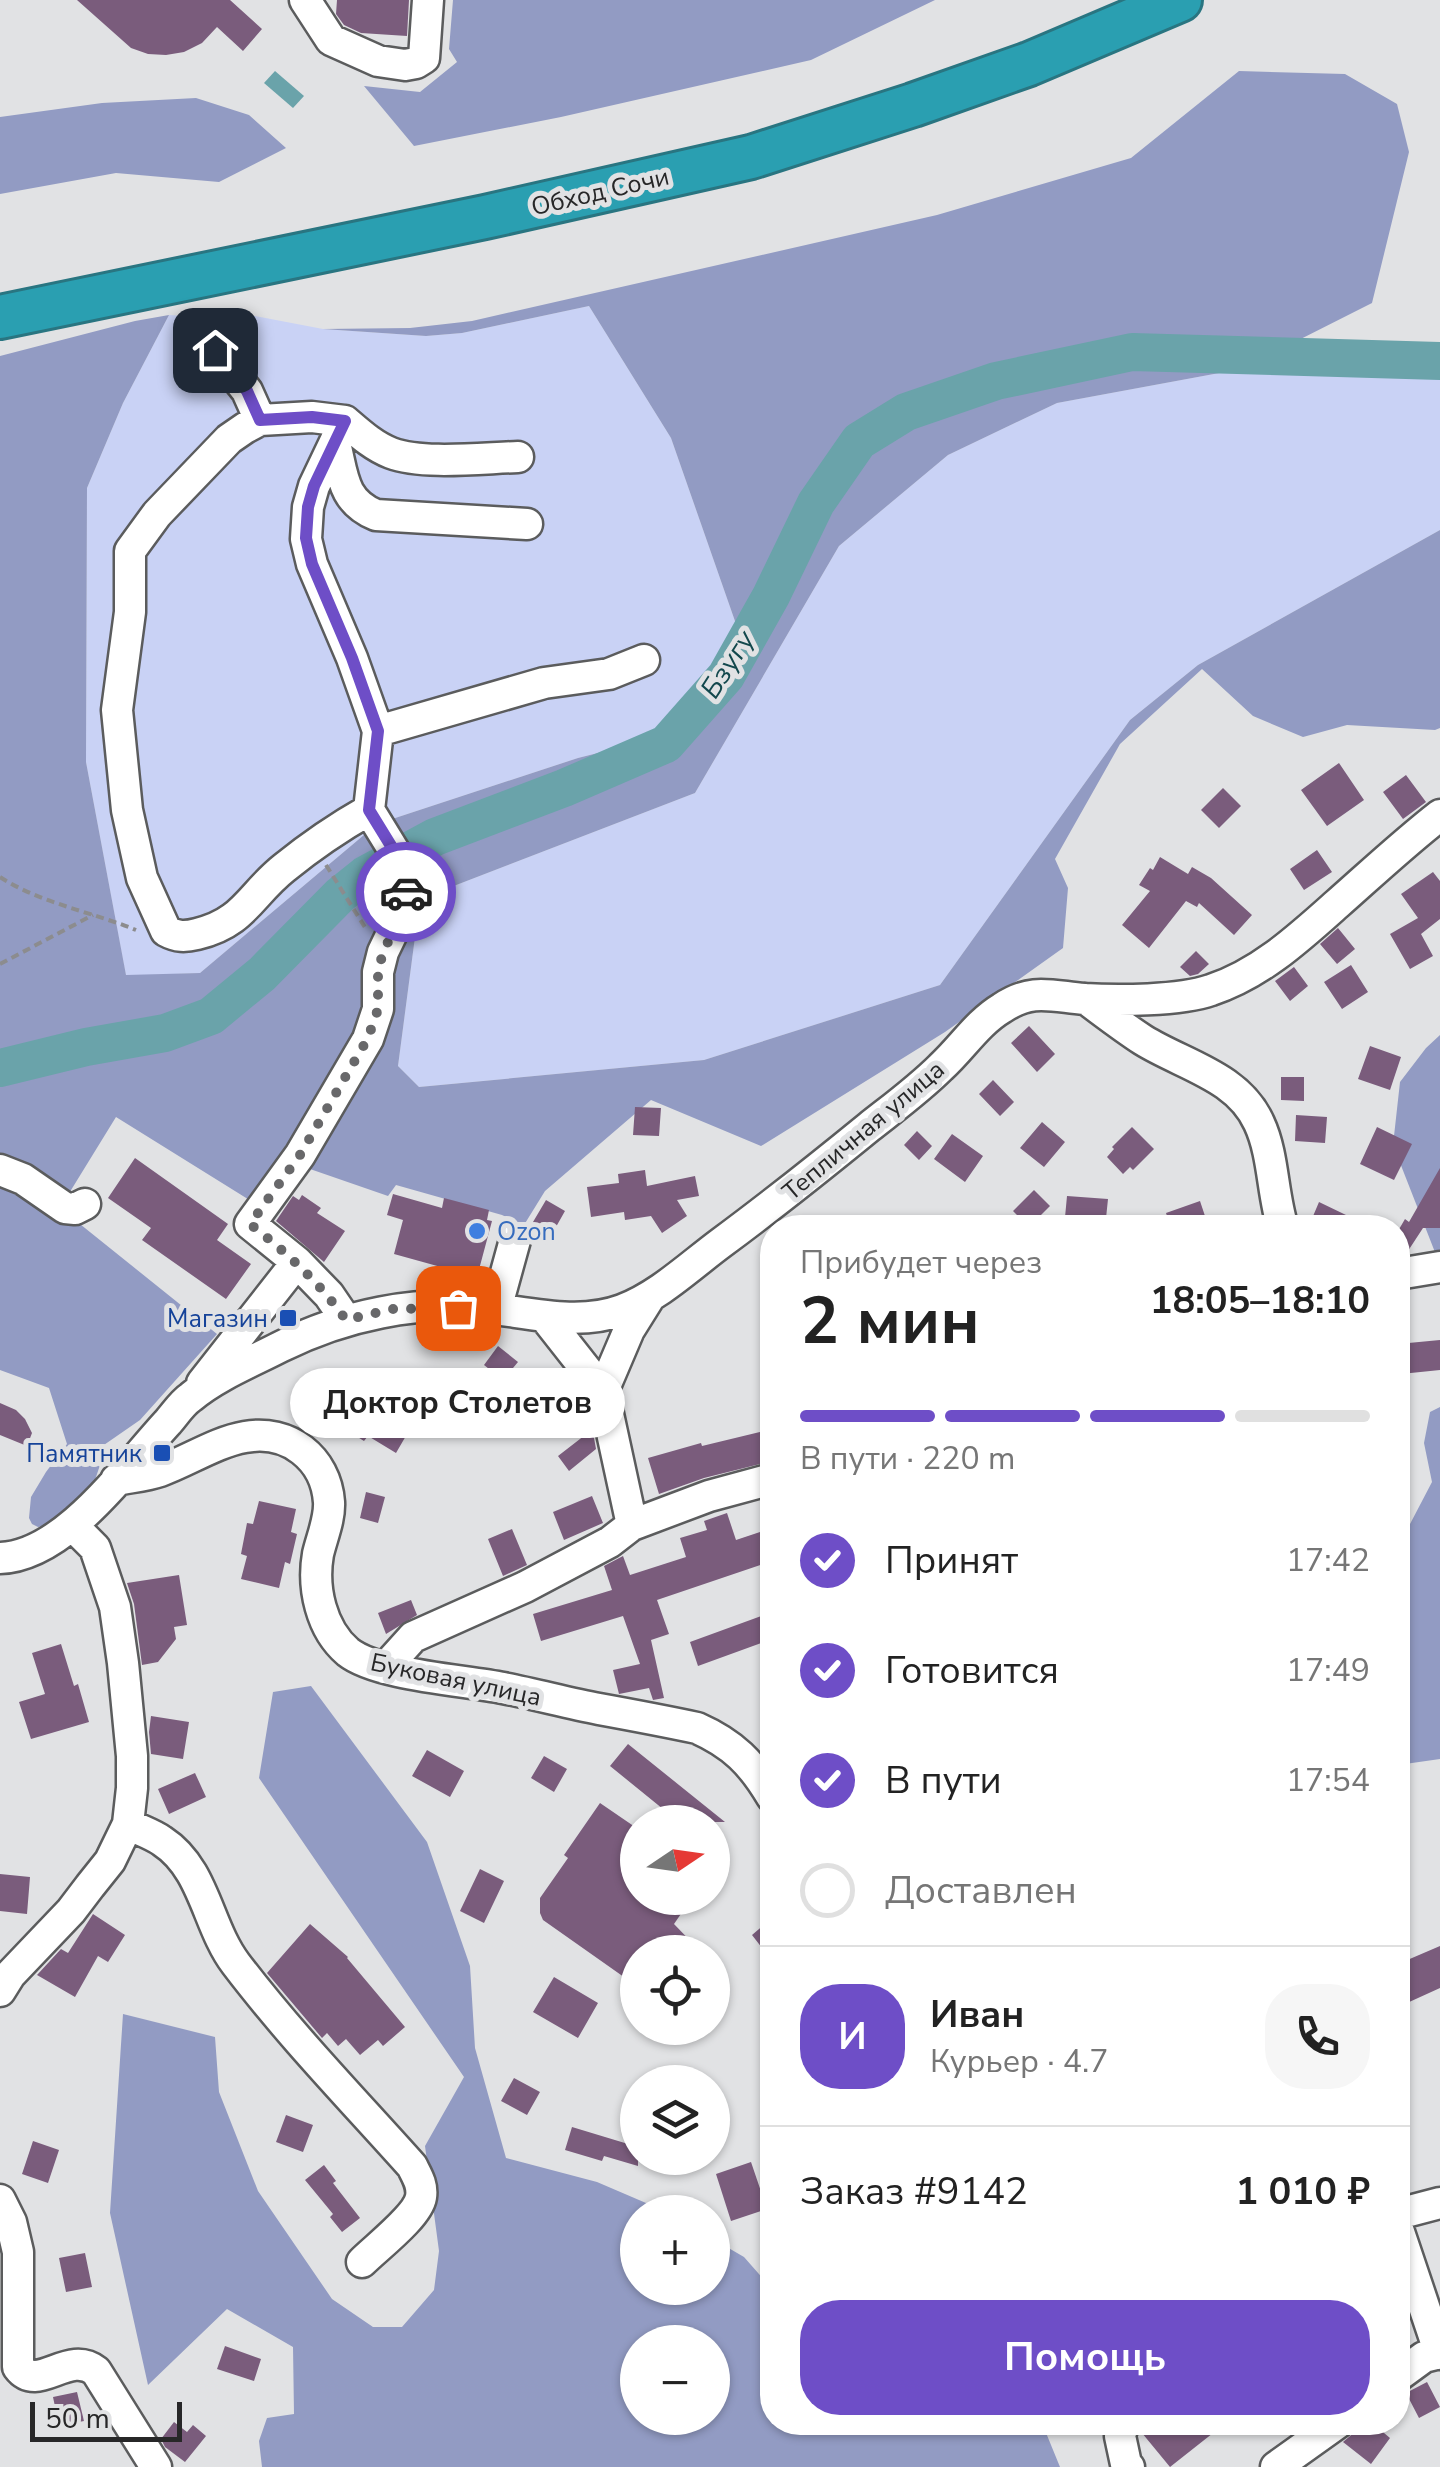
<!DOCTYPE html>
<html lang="ru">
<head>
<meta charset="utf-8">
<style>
	:root { --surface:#fff; --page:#f6f6f6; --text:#222; --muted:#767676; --line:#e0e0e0; --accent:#6e4ec7 }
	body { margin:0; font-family:"Nunito Sans",sans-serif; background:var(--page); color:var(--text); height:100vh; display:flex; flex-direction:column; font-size:38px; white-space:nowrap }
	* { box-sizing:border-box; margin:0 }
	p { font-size:32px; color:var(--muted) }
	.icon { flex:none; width:55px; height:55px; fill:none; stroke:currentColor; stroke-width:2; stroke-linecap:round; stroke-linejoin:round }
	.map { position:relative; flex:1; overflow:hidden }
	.details { position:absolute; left:760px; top:1215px; width:650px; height:1220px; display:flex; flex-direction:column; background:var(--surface); border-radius:40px; box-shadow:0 2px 8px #0004 }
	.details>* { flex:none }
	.needle { width:65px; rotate:77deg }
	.buttons { position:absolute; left:620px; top:1805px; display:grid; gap:20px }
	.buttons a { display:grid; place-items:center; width:110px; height:110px; border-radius:50%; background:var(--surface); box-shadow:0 2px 8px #0004; font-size:50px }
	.scale { position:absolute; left:30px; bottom:25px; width:152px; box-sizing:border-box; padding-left:10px; border:5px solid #272728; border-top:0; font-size:28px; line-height:35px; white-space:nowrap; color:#272728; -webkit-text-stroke:8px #e1e2e4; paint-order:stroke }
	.pin { position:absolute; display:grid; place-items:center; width:85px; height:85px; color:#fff; margin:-42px; border-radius:20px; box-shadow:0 5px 15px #0006 }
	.courier { position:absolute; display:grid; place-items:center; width:100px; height:100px; margin:-50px; border:8px solid #6e4ec7; border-radius:50%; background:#fff; color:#222; box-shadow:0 2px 12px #0007 }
	.bubble { position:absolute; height:70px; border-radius:35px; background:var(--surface); box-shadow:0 2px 8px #0004; font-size:32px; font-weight:700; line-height:70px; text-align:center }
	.overview em { font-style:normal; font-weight:700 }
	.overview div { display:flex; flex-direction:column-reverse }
	.overview { display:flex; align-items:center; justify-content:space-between; height:170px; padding:0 40px }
	h1 { font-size:65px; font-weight:700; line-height:75px }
	.bar { display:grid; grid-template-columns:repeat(4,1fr); gap:15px 10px; align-content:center; height:120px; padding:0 40px }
	.bar i { height:12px; border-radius:8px; background:var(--line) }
	.bar .current { background:var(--accent) }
	.bar p { grid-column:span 4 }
	.line { display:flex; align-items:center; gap:25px; padding:0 40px; border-top:2px solid var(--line) }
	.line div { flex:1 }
	.round { display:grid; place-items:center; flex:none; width:105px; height:105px; border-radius:40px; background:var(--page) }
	ol { padding:0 40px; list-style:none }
	li { display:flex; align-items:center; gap:30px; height:110px }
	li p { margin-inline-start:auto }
	li .icon { padding:10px; border-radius:50%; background:var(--accent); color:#fff; stroke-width:4 }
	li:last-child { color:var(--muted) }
	li i { width:55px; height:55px; border:5px solid var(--line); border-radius:50% }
	.primary-button { display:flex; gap:20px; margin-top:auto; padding:20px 40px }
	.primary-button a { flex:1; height:115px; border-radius:40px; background:var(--accent); color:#fff; font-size:40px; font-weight:700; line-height:115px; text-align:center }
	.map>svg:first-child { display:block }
</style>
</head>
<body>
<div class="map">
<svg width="1440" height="2467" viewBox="0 0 1440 2467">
	<rect width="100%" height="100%" fill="#e1e2e4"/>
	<!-- green -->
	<path fill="#c9d2f5" d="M 589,306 L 671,438 L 743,644 L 693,729 L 578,758 L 377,824 L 200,973 L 126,976 L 86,762 L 87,488 L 123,403 L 169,315 L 203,317 L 255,316 L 323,329 L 426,336 L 462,333 Z
		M 1241,369 L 1440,374 L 1440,530 L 1198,665 L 1130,720 L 940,985 L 704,1060 L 419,1087 L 398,1066 L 420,899 L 695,793 L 839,546 L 948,455 L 1057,403 Z"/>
	<!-- forest -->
	<path fill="#929bc3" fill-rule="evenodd" d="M 453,0 L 935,0 L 811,60 L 561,117 L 414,146 L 364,86 L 420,92 L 457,62 L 449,49 Z
		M 1239,71 L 1345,74 L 1397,104 L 1409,152 L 1372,303 L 1241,369 L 1057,403 L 948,455 L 839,546 L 695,793 L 420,899 L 398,1066 L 419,1087 L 704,1060 L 940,985 L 1130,720 L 1198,665 L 1440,530 L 1440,728 L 1435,730 L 1347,725 L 1303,737 L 1253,716 L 1202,669 L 1120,744 L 1055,859 L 1068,888 L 1063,948 L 945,1032 L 761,1146 L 651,1100 L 545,1191 L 524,1225 L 502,1215 L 396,1185 L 388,1196 L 284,1160 L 251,1201 L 116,1117 L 60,1208 L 217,1334 L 140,1420 L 101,1447 L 100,1465 L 92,1489 L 48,1525 L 38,1527 L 32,1524 L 29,1518 L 31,1497 L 46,1472 L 67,1444 L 49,1388 L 0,1370 L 0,356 L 135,321 L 169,315 L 123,403 L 87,488 L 86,762 L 126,975 L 200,973 L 377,824 L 578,758 L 693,729 L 743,644 L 671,438 L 589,306 L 462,333 L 426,336 L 323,329 L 410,328 L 472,321 L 937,215 L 1131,158 Z
		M 196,98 L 249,115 L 286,148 L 219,182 L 116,173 L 0,194 L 0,117 L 102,103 Z
		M 1440,1035 L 1440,1265 L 1393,1145 L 1400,1082 L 1426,1048 Z
		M 1440,1407 L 1440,1759 L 1398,1765 L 1398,1547 L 1432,1482 L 1424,1443 L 1430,1412 Z
		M 311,1686 L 427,1842 L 470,1966 L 475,2048 L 506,2158 L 597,2182 L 667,2212 L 638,2212 L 638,2288 L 712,2288 L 713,2239 L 744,2257 L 772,2289 L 772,2422 L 1042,2423 L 1060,2467 L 262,2467 L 259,2441 L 267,2418 L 294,2414 L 293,2347 L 227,2309 L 148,2385 L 110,2213 L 123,2014 L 215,2037 L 219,2092 L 258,2191 L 332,2299 L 373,2327 L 402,2327 L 434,2290 L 439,2251 L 425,2146 L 464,2077 L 259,1778 L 273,1692 ZM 638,2342 L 712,2342 L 712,2418 L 638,2418 Z"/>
	<!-- water -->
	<path fill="#6aa3aa" d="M 275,71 L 304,96 L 293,108 L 264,83 Z"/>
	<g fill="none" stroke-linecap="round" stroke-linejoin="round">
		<!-- river -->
		<path stroke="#6aa3aa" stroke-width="38" d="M 0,1068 L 86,1047 L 165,1033 L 211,1016 L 262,974 L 340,895 L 365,875 L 435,837 L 564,788 L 666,744 L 726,676 L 771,596 L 816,503 L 859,441 L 906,412 L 996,381 L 1132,352 L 1440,361"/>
	</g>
	<!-- building -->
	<path fill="#7a5c7c" d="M 77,0 L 230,0 L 262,29 L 243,51 L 217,27 L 202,43 L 184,52 L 166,55 L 148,54 L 131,48 Z
		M 337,0 L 409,0 L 407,36 L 361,33 L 344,25 L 336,14 Z
		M 1339,763 L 1364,800 L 1327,826 L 1301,790 Z
		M 1406,775 L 1426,802 L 1403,819 L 1383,792 Z
		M 1223,788 L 1241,806 L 1219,828 L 1201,810 Z
		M 1317,850 L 1332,872 L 1304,890 L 1290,869 Z
		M 1160,857 L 1188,874 L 1192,867 L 1211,878 L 1252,915 L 1234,935 L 1199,903 L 1197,907 L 1186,901 L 1149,948 L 1122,925 L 1150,891 L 1139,885 L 1150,868 L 1153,870 Z
		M 1433,872 L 1440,881 L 1440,919 L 1421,934 L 1433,956 L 1410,969 L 1390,934 L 1418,918 L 1401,894 Z
		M 1338,928 L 1355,949 L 1337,964 L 1320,944 Z
		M 1196,951 L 1209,964 L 1198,974 L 1190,976 L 1180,967 Z
		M 1351,965 L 1368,992 L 1342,1009 L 1324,982 Z
		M 1294,967 L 1308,986 L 1290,1001 L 1275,981 Z
		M 1029,1026 L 1055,1054 L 1037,1072 L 1011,1043 Z
		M 1370,1046 L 1401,1057 L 1390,1090 L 1358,1079 Z
		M 1281,1077 L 1304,1077 L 1304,1101 L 1281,1100 Z
		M 993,1080 L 1014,1102 L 1000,1116 L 979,1094 Z
		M 635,1107 L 661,1108 L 659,1136 L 633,1135 Z
		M 1296,1115 L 1327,1117 L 1325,1143 L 1295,1141 Z
		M 1042,1122 L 1065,1142 L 1044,1167 L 1020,1148 Z
		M 1132,1127 L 1154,1149 L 1133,1170 L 1130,1167 L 1123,1174 L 1107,1157 L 1114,1149 L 1112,1147 Z
		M 1377,1127 L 1412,1144 L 1394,1180 L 1360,1164 Z
		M 917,1131 L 932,1146 L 919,1160 L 904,1145 Z
		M 952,1134 L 983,1156 L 965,1182 L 934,1159 Z
		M 135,1158 L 228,1224 L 217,1240 L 251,1264 L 226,1299 L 142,1240 L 151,1228 L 108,1198 Z
		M 1440,1168 L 1440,1228 L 1423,1228 L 1406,1254 L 1398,1255 L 1398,1231 L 1405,1219 L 1409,1222 Z
		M 645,1170 L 647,1186 L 695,1176 L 699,1196 L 677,1200 L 687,1216 L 662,1233 L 651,1216 L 625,1220 L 624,1212 L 591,1217 L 587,1187 L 619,1183 L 618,1174 Z
		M 1034,1190 L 1050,1206 L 1029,1227 L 1013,1211 Z
		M 393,1194 L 442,1208 L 444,1198 L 489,1210 L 487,1220 L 492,1221 L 477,1277 L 394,1254 L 403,1220 L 387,1215 Z
		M 302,1195 L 321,1208 L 317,1213 L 345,1231 L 324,1262 L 276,1221 L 293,1196 L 299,1200 Z
		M 1067,1196 L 1108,1199 L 1105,1228 L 1064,1228 Z
		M 546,1200 L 565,1211 L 552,1234 L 533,1222 Z
		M 1200,1201 L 1209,1228 L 1171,1228 L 1166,1213 Z
		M 1319,1202 L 1373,1228 L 1325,1228 L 1311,1221 Z
		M 1440,1340 L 1440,1370 L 1401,1374 L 1398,1344 Z
		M 498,1346 L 518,1362 L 503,1380 L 484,1365 Z
		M 347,1389 L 385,1413 L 389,1407 L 414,1422 L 396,1453 L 368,1436 L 364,1441 L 348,1431 L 354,1422 L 334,1409 Z
		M 0,1403 L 16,1410 L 25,1419 L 32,1433 L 27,1446 L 0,1435 Z
		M 772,1429 L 772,1461 L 704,1478 L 659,1494 L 648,1458 L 701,1443 L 702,1446 Z
		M 589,1432 L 594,1438 L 596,1449 L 569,1471 L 558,1456 Z
		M 366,1492 L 385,1497 L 378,1523 L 360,1518 Z
		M 592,1496 L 603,1523 L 564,1540 L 553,1512 Z
		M 259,1501 L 296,1509 L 291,1532 L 297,1534 L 290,1564 L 285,1562 L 279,1588 L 241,1579 L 247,1556 L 241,1554 L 247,1523 L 253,1524 Z
		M 727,1513 L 736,1540 L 763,1531 L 772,1561 L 657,1600 L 669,1634 L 651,1640 L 664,1698 L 653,1700 L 649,1688 L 619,1694 L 613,1670 L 640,1664 L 623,1616 L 541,1641 L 533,1614 L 612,1590 L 604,1566 L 623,1556 L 630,1575 L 686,1557 L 680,1538 L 707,1530 L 704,1521 Z
		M 512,1529 L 527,1565 L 503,1576 L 488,1539 Z
		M 179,1575 L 187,1625 L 174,1627 L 176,1639 L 158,1662 L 142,1665 L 134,1604 L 127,1583 Z
		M 411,1600 L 417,1615 L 386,1634 L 378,1613 Z
		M 772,1612 L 772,1639 L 698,1666 L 690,1642 Z
		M 61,1644 L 74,1686 L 78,1684 L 89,1722 L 31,1739 L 19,1702 L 45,1694 L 32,1653 Z
		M 151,1716 L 189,1722 L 183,1759 L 151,1754 L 149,1732 Z
		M 628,1744 L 725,1822 L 679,1822 L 610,1766 Z
		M 427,1750 L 464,1771 L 450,1797 L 412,1776 Z
		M 544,1756 L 567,1769 L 554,1792 L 531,1778 Z
		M 195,1773 L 206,1797 L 169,1814 L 158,1789 Z
		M 600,1803 L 638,1829 L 638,1898 L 688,1898 L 682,1906 L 685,1908 L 674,1924 L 701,1952 L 638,1952 L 638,1974 L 631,1982 L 543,1920 L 540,1913 L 540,1898 L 568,1858 L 564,1855 Z
		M 480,1869 L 504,1881 L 484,1923 L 460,1911 Z
		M 0,1874 L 30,1877 L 27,1914 L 0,1911 Z
		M 93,1914 L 125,1935 L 108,1962 L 98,1956 L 75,1997 L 37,1975 L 61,1949 L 68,1953 Z
		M 772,1918 L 772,1961 L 752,1935 Z
		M 310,1924 L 348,1957 L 347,1958 L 405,2027 L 383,2046 L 378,2040 L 360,2055 L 346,2039 L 338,2046 L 327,2033 L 322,2038 L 267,1973 Z
		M 1440,1946 L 1440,1988 L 1407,2003 L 1398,1981 L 1398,1964 Z
		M 554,1977 L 598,2003 L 578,2038 L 533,2012 Z
		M 514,2078 L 540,2092 L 527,2115 L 501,2101 Z
		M 286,2115 L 313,2125 L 303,2152 L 276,2142 Z
		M 572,2127 L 638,2147 L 638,2166 L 604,2156 L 602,2161 L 565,2150 Z
		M 33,2141 L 59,2150 L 48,2183 L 22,2174 Z
		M 751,2162 L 767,2209 L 731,2221 L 716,2174 Z
		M 324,2165 L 336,2181 L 333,2183 L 360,2218 L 342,2232 L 330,2217 L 333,2214 L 305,2180 Z
		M 85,2253 L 92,2287 L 66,2292 L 59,2258 Z
		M 225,2346 L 261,2359 L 254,2381 L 217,2369 Z
		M 1427,2382 L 1440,2407 L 1419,2418 L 1406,2393 Z
		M 77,2392 L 84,2421 L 59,2426 L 53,2397 Z
		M 174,2422 L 187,2432 L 193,2425 L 206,2436 L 185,2462 L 165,2447 L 161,2439 Z
		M 1156,2422 L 1227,2422 L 1170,2467 L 1142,2433 Z
		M 1359,2422 L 1371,2422 L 1390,2438 L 1371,2464 L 1343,2442 L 1356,2431 Z"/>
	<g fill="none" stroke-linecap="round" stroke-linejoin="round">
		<defs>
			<path id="minor" d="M 305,0 L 331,40 L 378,61 L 405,65 L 416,63 L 424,58 L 428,0
				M 215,351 L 247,391 L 260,420
				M 345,421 L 312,417 L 260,420 L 245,428 L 229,439 L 157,514 L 130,551 L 130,612 L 117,710 L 127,810 L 142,878 L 166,931 C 177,937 185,937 197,934 C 244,923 250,895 284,868 C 311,846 339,827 369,810
				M 335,443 C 343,475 342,501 376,515 L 527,524
				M 378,731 L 544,683 L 609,674 L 644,660
				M 1086,999 C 1105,1013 1123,1027 1143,1040 C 1183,1065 1238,1076 1259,1123 C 1274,1155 1272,1194 1283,1228
				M 0,1170 L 23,1179 L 65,1208 L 75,1209 L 85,1204
				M 297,1262 L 329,1295 L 346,1320
				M 1398,1274 L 1440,1267
				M 496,1309 L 515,1240
				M 544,1316 L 603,1391 L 632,1525
				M 202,1383 L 297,1262 L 250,1224 L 300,1155 L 368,1039 L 378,1009 L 378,972 L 383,952 L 397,923 L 407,886 L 404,867 L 369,810 L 378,731 L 352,658 L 312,564 L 306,539 L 308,507 L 314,486 L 345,421 C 359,433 373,446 391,453 C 423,465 482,458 518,457
				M 603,1391 L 629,1330 L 649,1298
				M 116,1480 C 130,1477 146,1476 160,1471 C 188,1461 216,1442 245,1437 C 288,1429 326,1458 329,1502 C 330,1519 322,1537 318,1554 C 312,1588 321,1629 348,1652 C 377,1675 463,1680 503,1688 C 535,1694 567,1703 599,1709 C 632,1715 664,1721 697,1728 C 733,1744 752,1763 772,1797
				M 0,1558 C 65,1556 126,1467 168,1422 C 175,1414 182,1403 191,1397 C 216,1376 251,1362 280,1347 C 344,1315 416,1300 487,1308 C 531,1313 579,1326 622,1310 C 659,1296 690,1266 721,1243 C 771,1206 820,1167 869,1127 C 893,1108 919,1089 941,1067 C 962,1048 977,1023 1002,1008 C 1032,988 1050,996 1084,999 C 1116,1001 1180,1001 1211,990 C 1260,974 1299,938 1337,904 C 1371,874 1404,843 1440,815
				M 385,1668 L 413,1637 L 525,1587 L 610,1542 L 632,1525 L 709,1496 L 772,1479
				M 128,1824 C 139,1830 152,1834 162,1841 C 205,1869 207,1926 236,1964 C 290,2035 353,2100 412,2166 C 417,2176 423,2185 421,2197 C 418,2216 377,2247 362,2262
				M 0,1991 L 10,1975 L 71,1911 L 90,1886 L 110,1861 L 128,1824 L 132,1788 L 132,1756 L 123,1663 L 115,1607 L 95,1548 L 72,1525
				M 0,2200 L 11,2222 L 18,2252 L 18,2367 C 38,2394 68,2349 96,2371 L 156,2467
				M 1398,2214 L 1440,2203
				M 1398,2229 L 1440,2354
				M 1398,2376 L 1424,2357 L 1440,2353
				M 1124,2422 L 1120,2436 L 1126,2464 L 1129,2467
				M 1276,2467 L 1339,2422"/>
			<path id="highway" d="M 0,317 L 485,217 L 751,157 L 913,105 L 1029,64 L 1180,0"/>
		</defs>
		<!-- minor casing -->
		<use href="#minor" stroke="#5b5c5d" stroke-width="35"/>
		<!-- highway casing -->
		<use href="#highway" stroke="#297581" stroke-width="48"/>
		<!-- path -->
		<path stroke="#8c8c8e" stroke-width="4" stroke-dasharray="8 5" stroke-linecap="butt" d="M 326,865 L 366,929
			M 0,877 C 40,903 92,912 136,930
			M 0,964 L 93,915"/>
		<!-- minor -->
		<use href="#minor" stroke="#fff" stroke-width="30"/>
		<!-- highway -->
		<use href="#highway" stroke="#2a9fb1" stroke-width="42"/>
	</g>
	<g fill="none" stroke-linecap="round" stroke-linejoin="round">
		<!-- done -->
		<path stroke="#68686a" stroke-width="10" stroke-dasharray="0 18" d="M 406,892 L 397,924 L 383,952 L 378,972 L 378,1009 L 368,1038 L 300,1155 L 250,1224 C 287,1253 319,1282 346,1320 L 392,1309 L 458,1308"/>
		<!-- route -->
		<path stroke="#6e4ec7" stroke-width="12" d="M 215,350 L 247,391 L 260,420 L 312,417 L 345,421 L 314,486 L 308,507 L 306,538 L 312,564 L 352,658 L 378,731 L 369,810 L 404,867 L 407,886 L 406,892"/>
	</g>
	<!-- markers -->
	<circle fill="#3f7fe0" stroke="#e1e2e4" stroke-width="4" cx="477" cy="1231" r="10"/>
	<g fill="#1a4fb4" stroke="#e1e2e4" stroke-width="4">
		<rect x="278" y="1308" width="20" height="20" rx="5"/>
		<rect x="152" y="1443" width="20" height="20" rx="5"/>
	</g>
	<g text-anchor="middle" stroke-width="10" stroke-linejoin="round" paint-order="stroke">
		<!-- street labels -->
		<g font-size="25" fill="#272728" stroke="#e1e2e4">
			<text transform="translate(600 191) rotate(-13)" y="9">Обход Сочи</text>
			<text transform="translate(863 1130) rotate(-40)" y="9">Тепличная улица</text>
			<text transform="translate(456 1679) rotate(12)" y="9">Буковая улица</text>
		</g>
		<!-- shop labels -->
		<g font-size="25" fill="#366cbe" stroke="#e1e2e4" text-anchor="start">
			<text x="497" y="1240">Ozon</text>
		</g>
		<!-- transit labels -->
		<g font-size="25" fill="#164399" stroke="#e1e2e4" text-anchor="end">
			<text x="268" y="1327">Магазин</text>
			<text x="142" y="1462">Памятник</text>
		</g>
		<!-- water labels -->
		<g font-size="28" font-style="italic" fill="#13484d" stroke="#e1e2e4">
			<text transform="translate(727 664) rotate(-57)" y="10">Бзугу</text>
		</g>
	</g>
</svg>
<div class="buttons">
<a><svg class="needle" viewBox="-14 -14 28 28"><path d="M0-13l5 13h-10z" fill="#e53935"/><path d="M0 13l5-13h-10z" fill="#767676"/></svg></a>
<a><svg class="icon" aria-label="locate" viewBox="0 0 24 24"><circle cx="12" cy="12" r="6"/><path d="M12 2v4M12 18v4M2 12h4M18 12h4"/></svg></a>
<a><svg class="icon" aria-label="layers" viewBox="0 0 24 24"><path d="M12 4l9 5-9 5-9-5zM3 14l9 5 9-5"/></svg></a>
<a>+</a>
<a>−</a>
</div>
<div class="scale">50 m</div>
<div class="pin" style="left:458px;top:1308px;background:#ea580c"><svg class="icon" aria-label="bag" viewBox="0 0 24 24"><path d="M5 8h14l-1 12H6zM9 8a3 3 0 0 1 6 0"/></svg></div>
<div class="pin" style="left:215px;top:350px;background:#1f2937"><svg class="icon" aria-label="home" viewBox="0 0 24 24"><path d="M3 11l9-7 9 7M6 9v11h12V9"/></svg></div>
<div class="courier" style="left:406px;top:892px"><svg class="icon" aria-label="car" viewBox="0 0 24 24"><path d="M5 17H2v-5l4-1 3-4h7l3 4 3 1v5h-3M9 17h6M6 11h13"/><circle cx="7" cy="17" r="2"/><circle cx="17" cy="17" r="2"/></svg></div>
<div class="bubble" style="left:290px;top:1368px;width:335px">Доктор Столетов</div>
<section class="details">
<div class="overview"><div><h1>2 мин</h1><p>Прибудет через</p></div><em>18:05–18:10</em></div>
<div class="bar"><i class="current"></i><i class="current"></i><i class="current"></i><i></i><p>В пути · 220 m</p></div>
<ol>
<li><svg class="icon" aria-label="check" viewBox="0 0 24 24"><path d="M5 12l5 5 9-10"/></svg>Принят<p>17:42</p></li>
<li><svg class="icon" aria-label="check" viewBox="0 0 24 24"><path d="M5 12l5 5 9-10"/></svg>Готовится<p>17:49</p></li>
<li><svg class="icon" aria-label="check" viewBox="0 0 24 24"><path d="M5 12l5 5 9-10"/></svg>В пути<p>17:54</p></li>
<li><i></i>Доставлен</li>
</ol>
<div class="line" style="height:180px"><b class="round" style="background:var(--accent);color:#fff">И</b><div><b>Иван</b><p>Курьер · 4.7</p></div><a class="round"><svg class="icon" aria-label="phone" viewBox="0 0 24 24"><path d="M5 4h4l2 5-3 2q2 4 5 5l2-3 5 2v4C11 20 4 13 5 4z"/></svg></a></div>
<div class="line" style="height:130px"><div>Заказ #9142</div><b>1 010 ₽</b></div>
<div class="primary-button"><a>Помощь</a></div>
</section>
</div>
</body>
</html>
